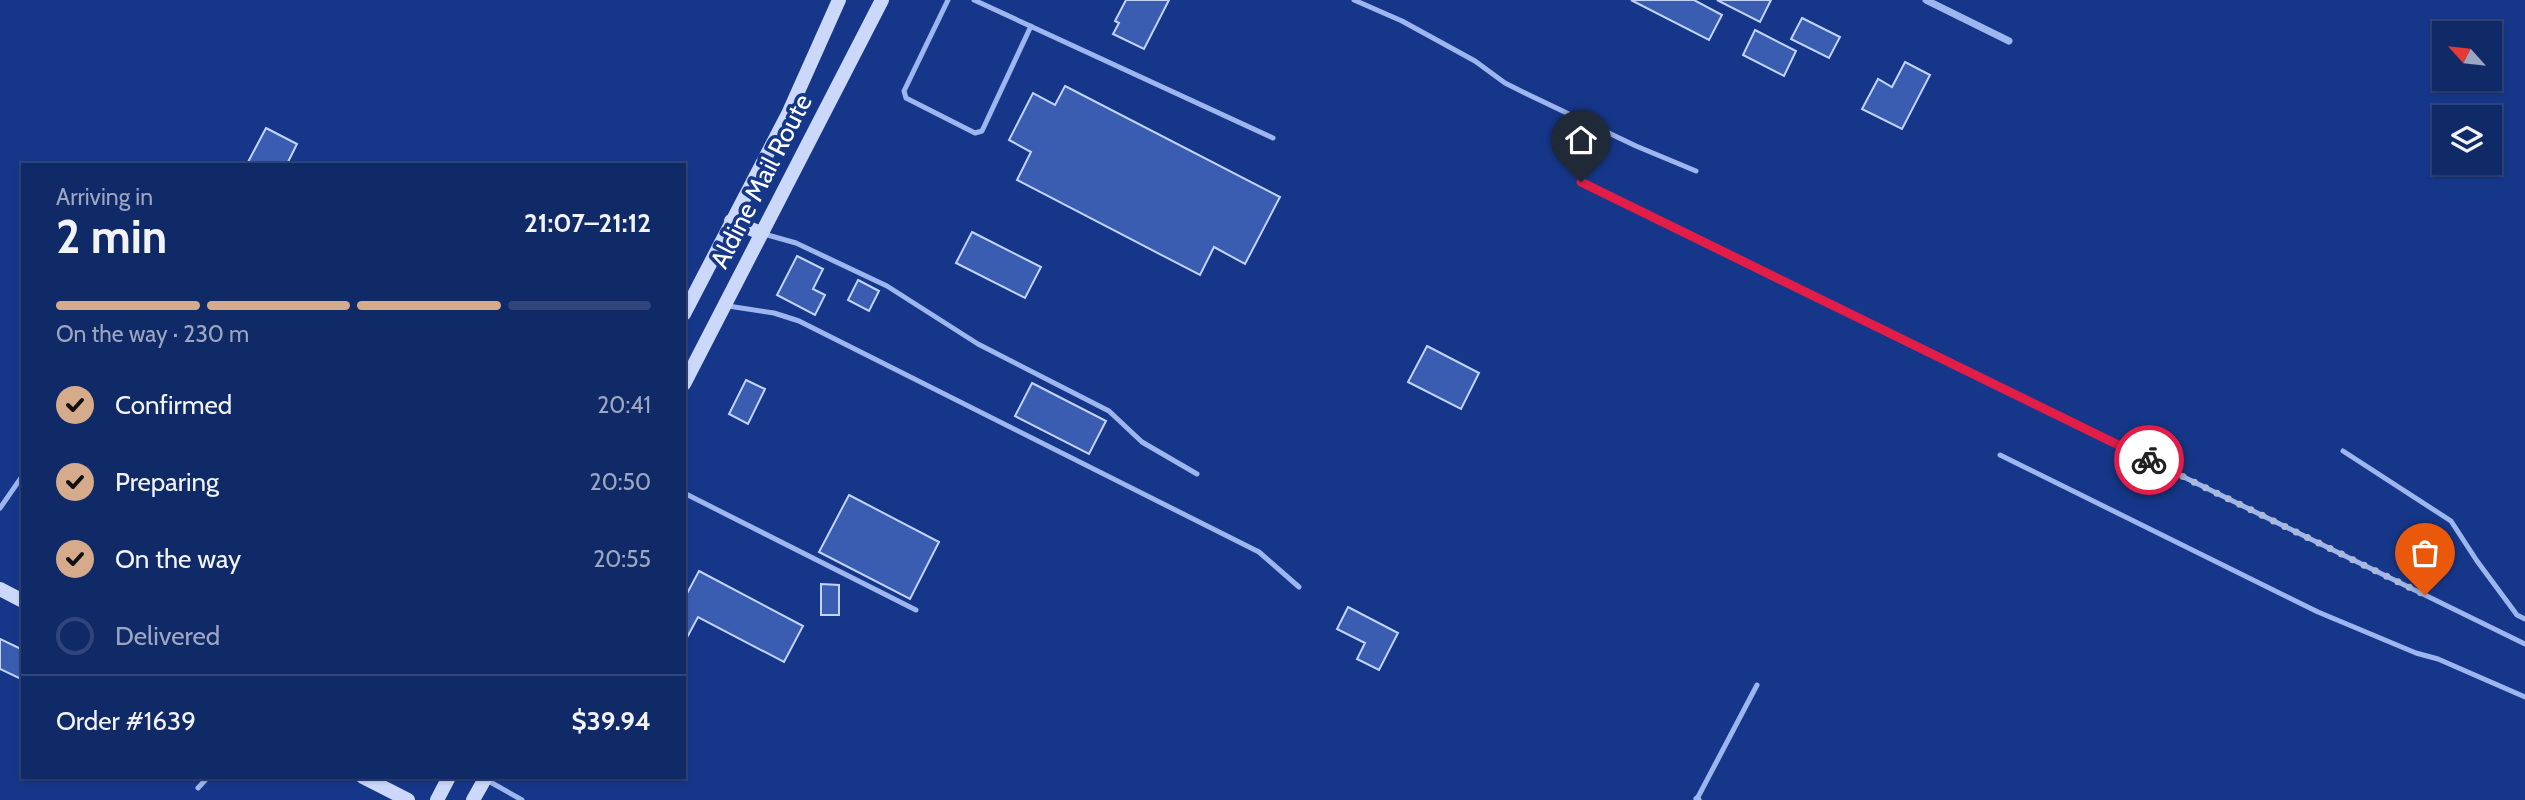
<!DOCTYPE html>
<html lang="en">
<head>
<meta charset="utf-8">
<style>
	:root { --surface:#102967; --page:#19316d; --text:#f1f3f6; --muted:#9ca6c0; --line:#30457b; --accent:#d6ab8b }
	body { margin:0; font-family:Cabin,sans-serif; background:var(--page); color:var(--text); height:100vh; display:flex; flex-direction:column; font-size:26px; white-space:nowrap }
	* { box-sizing:border-box; margin:0 }
	p { font-size:23px; color:var(--muted) }
	.icon { flex:none; width:38px; height:38px; fill:none; stroke:currentColor; stroke-width:2; stroke-linecap:round; stroke-linejoin:round }
	.map { position:relative; flex:1; overflow:hidden }
	.sheet { position:absolute; left:21px; top:163px; width:665px; height:616px; display:flex; flex-direction:column; background:var(--surface); border-radius:0px; box-shadow:0 2px 5px #0004,0 0 0 2px var(--line) }
	.sheet>* { flex:none }
	.needle { width:46px; rotate:297deg }
	.tools { position:absolute; left:2432px; top:21px; display:grid; gap:14px }
	.tools a { display:grid; place-items:center; width:70px; height:70px; border-radius:0px; background:var(--surface); box-shadow:0 2px 5px #0004,0 0 0 2px var(--line); font-size:35px }
	.pin { position:absolute; display:grid; place-items:center; width:60px; height:60px; color:#fff; margin:-72px -30px; border-radius:50% 50% 50% 0; rotate:-45deg; box-shadow:0 0 7px #0007 }
	.pin .icon { rotate:45deg }
	.courier { position:absolute; display:grid; place-items:center; width:70px; height:70px; margin:-35px; border:5px solid #e11d48; border-radius:50%; background:#fff; color:#222; box-shadow:0 2px 9px #0007 }
	.summary em { font-style:normal; font-weight:700 }
	.summary div { display:flex; flex-direction:column-reverse }
	.summary { display:flex; align-items:center; justify-content:space-between; height:119px; padding:0 35px }
	h1 { font-size:46px; font-weight:700; line-height:52px }
	.bar { display:grid; grid-template-columns:repeat(4,1fr); gap:10px 7px; align-content:center; height:84px; padding:0 35px }
	.bar i { height:9px; border-radius:5px; background:var(--line) }
	.bar .active { background:var(--accent) }
	.bar p { grid-column:span 4 }
	.line { display:flex; align-items:center; gap:18px; padding:0 35px; border-top:2px solid var(--line) }
	.line div { flex:1 }
	ol { padding:0 35px; list-style:none }
	li { display:flex; align-items:center; gap:21px; height:77px }
	li p { margin-inline-start:auto }
	li .icon { padding:7px; border-radius:50%; background:var(--accent); color:#111; stroke-width:4 }
	li:last-child { color:var(--muted) }
	li i { width:38px; height:38px; border:4px solid var(--line); border-radius:50% }
	.map>svg:first-child { display:block }
</style>
</head>
<body>
<div class="map">
<svg width="2525" height="800" viewBox="0 0 2525 800">
	<rect width="100%" height="100%" fill="#163789"/>
	<!-- building -->
	<path fill="#3a5db1" stroke="#c3d4fb" stroke-width="2" d="M 1126,0 L 1169,0 L 1144,49 L 1113,34 L 1119,23 L 1115,21 Z
		M 1631,0 L 1694,0 L 1722,15 L 1709,40 Z
		M 1717,0 L 1771,0 L 1760,22 Z
		M 1802,18 L 1840,37 L 1829,58 L 1791,39 Z
		M 1755,30 L 1796,51 L 1784,76 L 1743,55 Z
		M 1905,62 L 1930,75 L 1902,129 L 1862,109 L 1878,79 L 1892,87 Z
		M 1065,86 L 1280,197 L 1245,264 L 1214,247 L 1200,275 L 1017,180 L 1031,152 L 1009,140 L 1033,93 L 1055,105 Z
		M 266,128 L 297,144 L 287,164 L 247,164 Z
		M 972,232 L 1041,267 L 1025,298 L 956,263 Z
		M 797,256 L 823,269 L 813,289 L 825,295 L 815,315 L 777,295 Z
		M 858,280 L 879,291 L 869,311 L 848,300 Z
		M 1427,346 L 1479,373 L 1461,409 L 1408,382 Z
		M 746,380 L 765,389 L 748,424 L 729,414 Z
		M 1032,383 L 1106,421 L 1089,454 L 1015,416 Z
		M 849,495 L 939,542 L 910,599 L 819,552 Z
		M 699,571 L 803,626 L 784,662 L 698,617 L 684,643 L 684,599 Z
		M 821,584 L 839,585 L 839,615 L 821,615 Z
		M 1348,607 L 1398,633 L 1379,670 L 1357,659 L 1365,643 L 1337,629 Z
		M 0,639 L 23,650 L 23,680 L 0,669 Z"/>
	<g fill="none" stroke-linecap="round" stroke-linejoin="round">
		<!-- lane -->
		<path stroke="#9db6ef" stroke-width="5" d="M 948,0 L 904,91 L 906,98 L 975,133 L 982,131 L 1031,26
			M 974,0 L 1273,138
			M 1354,0 L 1402,21 L 1475,61 L 1505,83 L 1527,94 L 1636,146 L 1696,171
			M 1581,182 L 2525,644
			M 764,234 L 796,243 L 887,286 L 978,344 L 1109,411 L 1142,442 L 1197,474
			M 728,306 L 774,313 L 799,321 L 1259,552 L 1299,587
			M 2343,451 L 2451,521 L 2477,561 L 2517,615 L 2525,619
			M 2000,455 L 2318,612 L 2416,653 L 2438,659 L 2525,697
			M 684,493 L 916,610
			M 0,508 L 23,475
			M 485,779 L 522,800
			M 198,788 L 208,777
			M 1697,799 L 1757,685"/>
		<!-- street -->
		<path stroke="#9db6ef" stroke-width="7" d="M 1926,0 L 2009,41
			M 1697,799 L 1698,800"/>
		<!-- secondary -->
		<path stroke="#cbd8fa" stroke-width="14" d="M 731,221 L 761,233
			M 684,314 L 788,114 L 839,0
			M 684,384 L 882,0
			M 0,589 L 23,601
			M 363,777 L 408,800
			M 437,800 L 449,777
			M 473,800 L 486,777"/>
	</g>
	<g fill="none" stroke-linecap="round" stroke-linejoin="round">
		<!-- done -->
		<path stroke="#adb9d6" stroke-width="7" stroke-dasharray="0 12.6" d="M 2149,460 L 2425,595"/>
		<!-- route -->
		<path stroke="#e11d48" stroke-width="9" d="M 1581,182 L 2149,460"/>
	</g>
	<g text-anchor="middle" stroke-width="7" stroke-linejoin="round" paint-order="stroke">
		<!-- street labels -->
		<g font-size="26" fill="#fff" stroke="#163789">
			<text transform="translate(761 181) rotate(-63)" y="9">Aldine Mail Route</text>
		</g>
	</g>
</svg>
<div class="tools">
<a><svg class="needle" viewBox="-14 -14 28 28"><path d="M0-13l5 13h-10z" fill="#e53935"/><path d="M0 13l5-13h-10z" fill="#9ca6c0"/></svg></a>
<a><svg class="icon" aria-label="layers" viewBox="0 0 24 24"><path d="M12 4l9 5-9 5-9-5zM3 14l9 5 9-5"/></svg></a>
</div>
<div class="pin" style="left:2425px;top:595px;background:#ea580c"><svg class="icon" aria-label="bag" viewBox="0 0 24 24"><path d="M5 8h14l-1 12H6zM9 8a3 3 0 0 1 6 0"/></svg></div>
<div class="pin" style="left:1581px;top:182px;background:#1f2937"><svg class="icon" aria-label="home" viewBox="0 0 24 24"><path d="M3 11l9-7 9 7M6 9v11h12V9"/></svg></div>
<div class="courier" style="left:2149px;top:460px"><svg class="icon" aria-label="bike" viewBox="0 0 24 24"><circle cx="6" cy="16" r="4"/><circle cx="18" cy="16" r="4"/><path d="M6 16l4-8h5l3 8M10 8l3 8H6M13 5h3"/></svg></div>
<section class="sheet">
<div class="summary"><div><h1>2 min</h1><p>Arriving in</p></div><em>21:07–21:12</em></div>
<div class="bar"><i class="active"></i><i class="active"></i><i class="active"></i><i></i><p>On the way · 230 m</p></div>
<ol>
<li><svg class="icon" aria-label="check" viewBox="0 0 24 24"><path d="M5 12l5 5 9-10"/></svg>Confirmed<p>20:41</p></li>
<li><svg class="icon" aria-label="check" viewBox="0 0 24 24"><path d="M5 12l5 5 9-10"/></svg>Preparing<p>20:50</p></li>
<li><svg class="icon" aria-label="check" viewBox="0 0 24 24"><path d="M5 12l5 5 9-10"/></svg>On the way<p>20:55</p></li>
<li><i></i>Delivered</li>
</ol>
<div class="line" style="height:91px"><div>Order #1639</div><b>$39.94</b></div>
</section>
</div>
</body>
</html>
